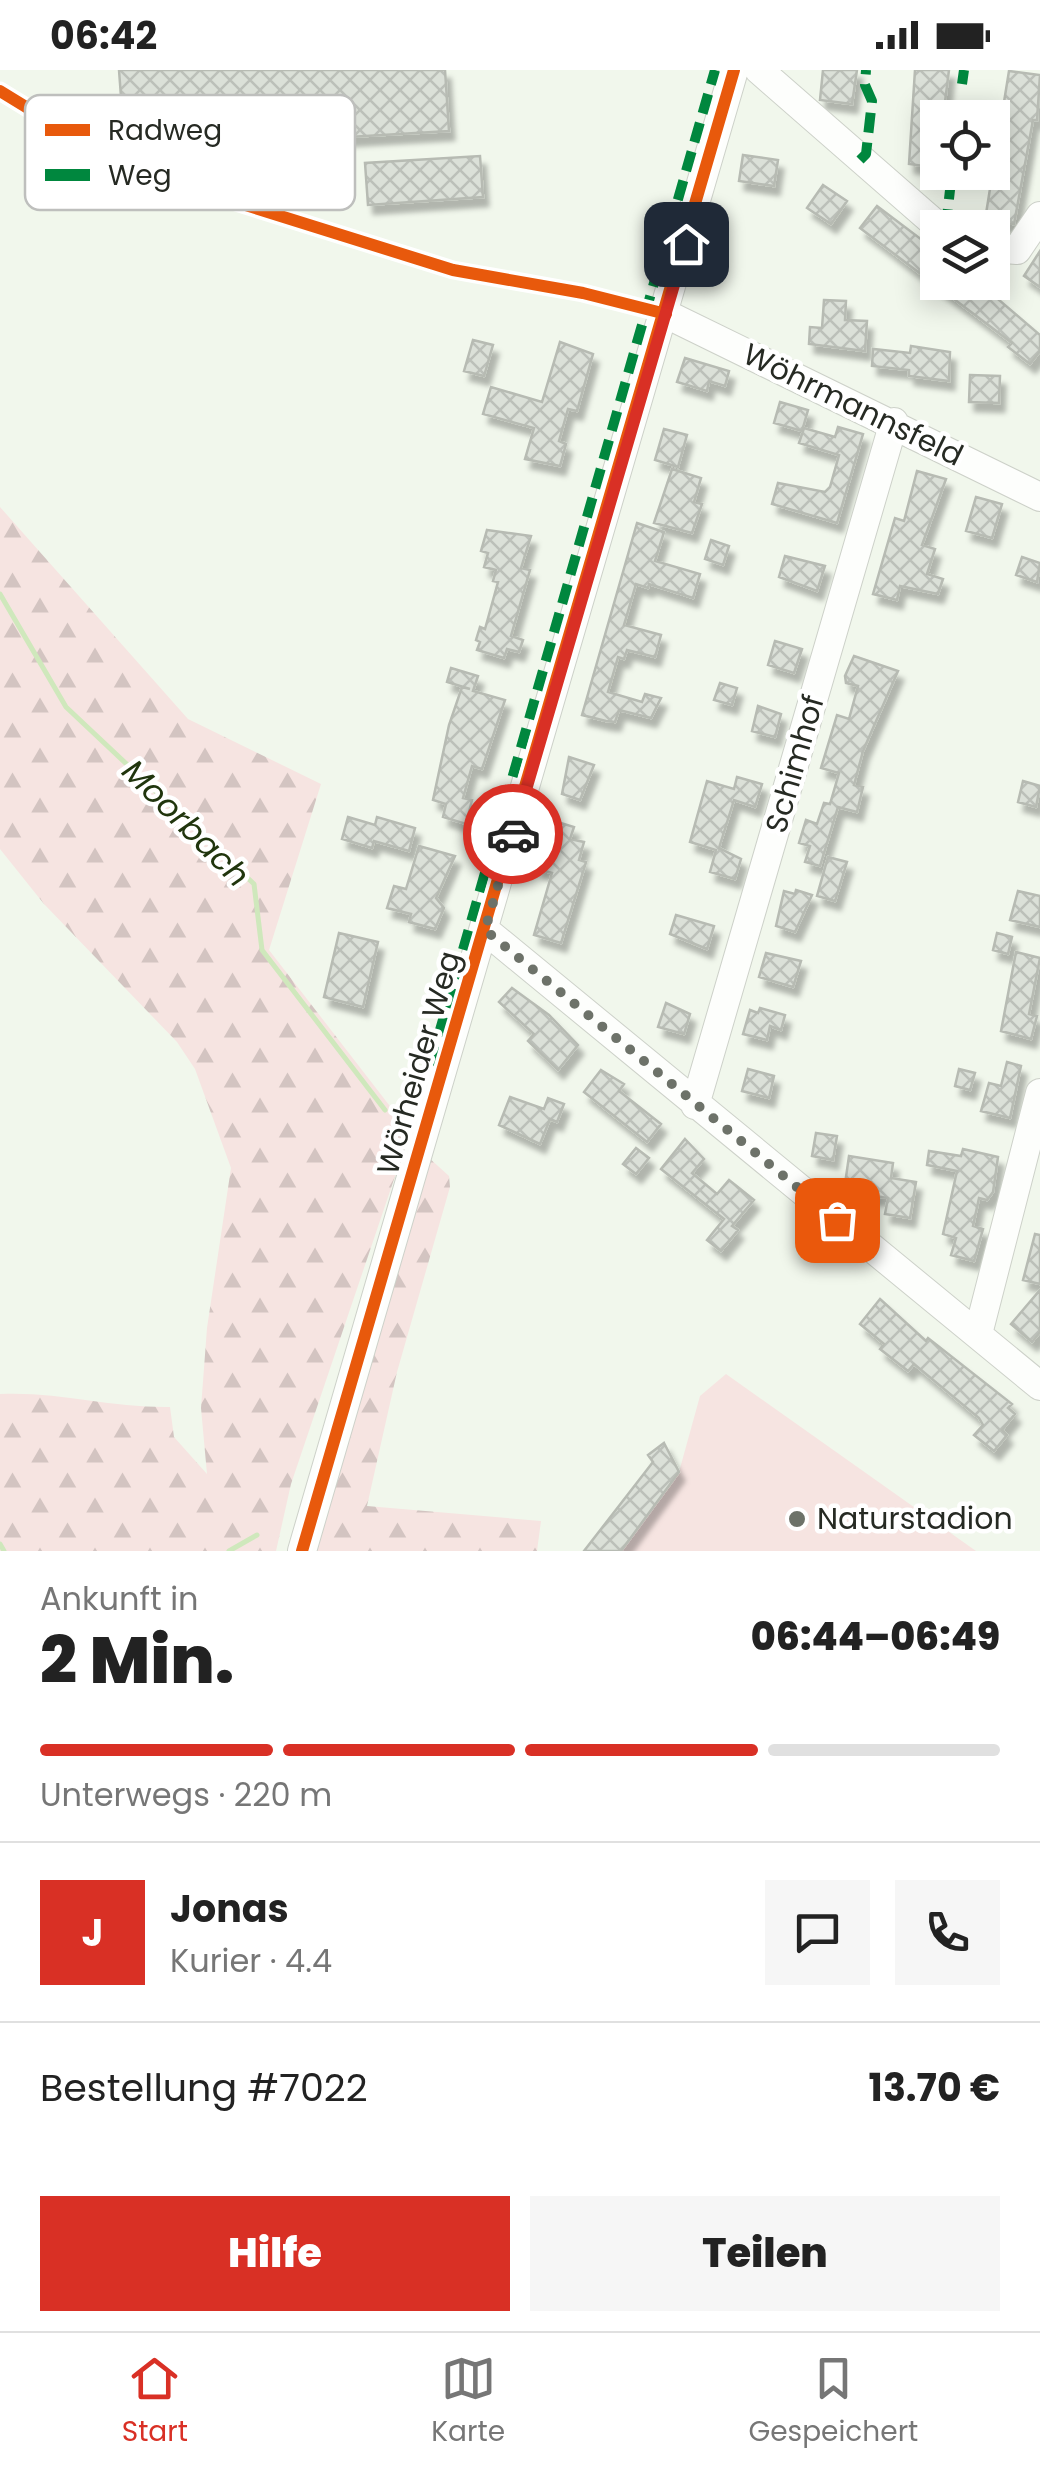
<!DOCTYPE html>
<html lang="de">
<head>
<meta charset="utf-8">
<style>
	:root { --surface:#fff; --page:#f6f6f6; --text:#222; --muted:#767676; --line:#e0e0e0; --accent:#d93025 }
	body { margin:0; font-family:Poppins,sans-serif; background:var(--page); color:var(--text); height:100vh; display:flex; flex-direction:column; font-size:38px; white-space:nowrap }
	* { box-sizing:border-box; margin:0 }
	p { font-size:32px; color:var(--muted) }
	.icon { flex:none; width:55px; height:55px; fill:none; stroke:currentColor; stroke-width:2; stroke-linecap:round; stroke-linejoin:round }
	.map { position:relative; height:1481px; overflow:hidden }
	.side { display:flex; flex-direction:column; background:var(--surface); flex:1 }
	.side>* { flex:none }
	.fabs { position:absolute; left:920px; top:30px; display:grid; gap:20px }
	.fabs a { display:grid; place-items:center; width:90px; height:90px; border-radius:0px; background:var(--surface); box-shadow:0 5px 25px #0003; font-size:50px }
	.pin { position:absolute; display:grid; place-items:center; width:85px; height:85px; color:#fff; margin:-42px; border-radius:20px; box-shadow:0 5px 15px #0006 }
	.courier { position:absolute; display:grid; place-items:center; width:100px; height:100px; margin:-50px; border:8px solid #d93025; border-radius:50%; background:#fff; color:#222; box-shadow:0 2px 12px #0007 }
	.summary em { font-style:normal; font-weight:800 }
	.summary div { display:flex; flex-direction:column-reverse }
	.summary { display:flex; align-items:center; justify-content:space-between; height:170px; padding:0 40px }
	h1 { font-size:65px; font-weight:800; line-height:75px }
	.bar { display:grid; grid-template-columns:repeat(4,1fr); gap:15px 10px; align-content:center; height:120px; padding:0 40px }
	.bar i { height:12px; border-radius:8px; background:var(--line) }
	.bar .selected { background:var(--accent) }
	.bar p { grid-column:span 4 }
	.line { display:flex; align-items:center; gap:25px; padding:0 40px; border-top:2px solid var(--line) }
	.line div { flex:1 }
	.round { display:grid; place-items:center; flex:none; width:105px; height:105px; border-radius:0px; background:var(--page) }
	.cta { display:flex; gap:20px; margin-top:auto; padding:20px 40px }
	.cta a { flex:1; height:115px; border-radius:0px; background:var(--accent); color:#fff; font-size:40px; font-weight:800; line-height:115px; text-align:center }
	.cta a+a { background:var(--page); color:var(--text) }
	.status { display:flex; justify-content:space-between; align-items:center; height:70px; padding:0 50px; background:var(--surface); direction:ltr }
	.status svg { height:28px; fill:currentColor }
	.menu { display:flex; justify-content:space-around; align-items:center; height:140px; border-top:2px solid var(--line); background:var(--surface); font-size:28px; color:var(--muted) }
	.menu a { display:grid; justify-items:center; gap:5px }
	.menu .selected { color:var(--accent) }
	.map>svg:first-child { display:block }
</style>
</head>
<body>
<div class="status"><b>06:42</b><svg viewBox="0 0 49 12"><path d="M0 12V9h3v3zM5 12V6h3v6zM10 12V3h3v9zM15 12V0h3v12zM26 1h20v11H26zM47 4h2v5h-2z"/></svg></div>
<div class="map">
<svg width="1040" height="1481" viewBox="0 0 1040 1481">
	<defs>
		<pattern id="forest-firs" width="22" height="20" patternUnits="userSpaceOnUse" patternTransform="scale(2.5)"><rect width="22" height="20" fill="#f6e4e1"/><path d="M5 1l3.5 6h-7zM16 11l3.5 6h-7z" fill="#d3c4c1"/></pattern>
		<pattern id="building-cross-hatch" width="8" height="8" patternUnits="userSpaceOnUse" patternTransform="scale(2.5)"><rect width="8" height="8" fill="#dbe0d8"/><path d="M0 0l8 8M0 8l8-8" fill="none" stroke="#bcc0b9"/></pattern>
		<filter id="shadow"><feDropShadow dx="5.5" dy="9" stdDeviation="2.5" flood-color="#0004"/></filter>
	</defs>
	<rect width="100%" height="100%" fill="#f1f7ec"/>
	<!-- forest -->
	<path fill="url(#forest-firs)" d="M 0,437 L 188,649 L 321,714 L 269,880 L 410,1062 L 291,1414 L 276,1481 L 0,1481 L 0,1324 C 57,1321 112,1338 170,1337 L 174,1367 L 207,1404 L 201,1338 L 207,1258 L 231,1098 L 195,999 L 177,972 L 44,834 L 0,779 Z
		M 427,1086 L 449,1106 L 450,1117 L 397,1302 L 367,1436 L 541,1451 L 537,1481 L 313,1481 Z"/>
	<!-- garden -->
	<path fill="#f6e4e1" d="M 726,1304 L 976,1481 L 621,1481 L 679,1402 L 700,1326 Z"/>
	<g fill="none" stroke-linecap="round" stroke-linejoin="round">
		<!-- stream -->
		<path stroke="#cfe8bc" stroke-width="5" d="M 0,524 L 66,637 L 254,814 L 262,880 L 385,1040
			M 0,1474 L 4,1481
			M 229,1481 L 257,1465"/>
	</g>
	<!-- building -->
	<path fill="url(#building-cross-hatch)" stroke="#b7bbb3" stroke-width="2.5" filter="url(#shadow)" d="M 119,0 L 445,0 L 449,61 L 332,68 L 329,27 L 122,40 Z
		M 823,0 L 857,0 L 852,34 L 820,30 Z
		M 915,0 L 949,0 L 943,48 L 938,48 L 938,98 L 909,94 Z
		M 1009,1 L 1040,5 L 1037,50 L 1033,50 L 1014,154 L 985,150 Z
		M 743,85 L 778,90 L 774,116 L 739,111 Z
		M 480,86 L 483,127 L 368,135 L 365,93 Z
		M 823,115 L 847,131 L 831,154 L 807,138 Z
		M 877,136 L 938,182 L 938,212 L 978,212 L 1040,265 L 1040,281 L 1030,294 L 1008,277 L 1012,273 L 860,158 Z
		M 1040,181 L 1040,217 L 1024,206 Z
		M 824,230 L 846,231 L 845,250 L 867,251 L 865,281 L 809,274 L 810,257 L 822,258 Z
		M 473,270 L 493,275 L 484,306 L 464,301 Z
		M 560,272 L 593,284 L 577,341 L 568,339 L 559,371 L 566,374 L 560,396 L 525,389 L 534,358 L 483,344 L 491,317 L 542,332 Z
		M 911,276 L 950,282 L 949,311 L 909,306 L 909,300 L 872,296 L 873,279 L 910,283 Z
		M 685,288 L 729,301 L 725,316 L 709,311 L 707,321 L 677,312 Z
		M 970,305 L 1000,306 L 999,333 L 969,332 Z
		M 780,332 L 808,340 L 802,361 L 774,353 Z
		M 838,357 L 863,364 L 837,453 L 772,434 L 778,413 L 825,422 L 830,417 L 839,385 L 799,373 L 804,358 L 835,367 Z
		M 664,359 L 687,365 L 678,397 L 655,390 Z
		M 672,399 L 701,408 L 694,432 L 702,434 L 692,463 L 654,453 Z
		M 917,401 L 946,409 L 922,475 L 935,479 L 927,504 L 943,509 L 938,524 L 900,516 L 897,530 L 873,524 L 895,448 L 904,451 Z
		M 976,427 L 1002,434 L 992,468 L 966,461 Z
		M 637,453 L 664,462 L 655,491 L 700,504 L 693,528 L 649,514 L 648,518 L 636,514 L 624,555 L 661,565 L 655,587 L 627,580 L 624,589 L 618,587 L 608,622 L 642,632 L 645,624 L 661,628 L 651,648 L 619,640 L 615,652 L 606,651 L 582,645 Z
		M 487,460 L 531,466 L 521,498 L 530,500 L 511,566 L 523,570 L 519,582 L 507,579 L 504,588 L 477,580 L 480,572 L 476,570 L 480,557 L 485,559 L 498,512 L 493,511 L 496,500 L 484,497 L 488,483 L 481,481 Z
		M 711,470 L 729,476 L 723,495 L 705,489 Z
		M 785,486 L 825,496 L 817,521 L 779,507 Z
		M 1022,487 L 1040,493 L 1037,512 L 1016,505 Z
		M 775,571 L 802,579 L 794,603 L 768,595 Z
		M 854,586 L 898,601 L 863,681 L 854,715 L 863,717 L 857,742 L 838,737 L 820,796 L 805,792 L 810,776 L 799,773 L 806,750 L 817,754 L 824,733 L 830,734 L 839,703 L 821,698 L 837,645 L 849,649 L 858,616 L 846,613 L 845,606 Z
		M 451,598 L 478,606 L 473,621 L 505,630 L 482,699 L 472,696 L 463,728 L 472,730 L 466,754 L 443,747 L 446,734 L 433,730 L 449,655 L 462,617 L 470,619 L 447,612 Z
		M 720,613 L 737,618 L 732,635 L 714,630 Z
		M 758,636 L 781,644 L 775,667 L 752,661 Z
		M 569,687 L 594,695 L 580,730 L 562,724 Z
		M 737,707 L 762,714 L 755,737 L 734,730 L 719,778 L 741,789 L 735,809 L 710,802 L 716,780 L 690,772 L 707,711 L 734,719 Z
		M 1023,711 L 1040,716 L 1036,737 L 1018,732 Z
		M 348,747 L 375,755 L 377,747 L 415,758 L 409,781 L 374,771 L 372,778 L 342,769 Z
		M 551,750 L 574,757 L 570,769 L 584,772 L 579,790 L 586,792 L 561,873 L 534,865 L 552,803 L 537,799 Z
		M 419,776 L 455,786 L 436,828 L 444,838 L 435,859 L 409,852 L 411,844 L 387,838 L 394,816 L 406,819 Z
		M 828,787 L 847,792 L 835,831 L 817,826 Z
		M 796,820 L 812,825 L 795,862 L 776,856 L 784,821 L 795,824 Z
		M 1018,821 L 1040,826 L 1040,857 L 1010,850 Z
		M 676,845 L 714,856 L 707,879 L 670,864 Z
		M 339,863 L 378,872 L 363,937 L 324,927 Z
		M 997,863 L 1012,867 L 1008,884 L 993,880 Z
		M 1016,882 L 1040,888 L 1029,944 L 1037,946 L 1031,969 L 1001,961 Z
		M 766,883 L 801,891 L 793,917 L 759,907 Z
		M 512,918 L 549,945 L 578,975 L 558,1000 L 528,971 L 534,964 L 499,932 Z
		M 666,933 L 690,944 L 684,964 L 658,957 Z
		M 760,938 L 785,945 L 781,960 L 770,956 L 767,970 L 743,964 L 750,940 L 758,943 Z
		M 1007,992 L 1021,996 L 1010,1048 L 981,1041 L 989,1013 L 1001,1016 Z
		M 748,999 L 774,1006 L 769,1028 L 742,1021 Z
		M 959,999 L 975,1003 L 970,1020 L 955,1016 Z
		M 601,1000 L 624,1014 L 619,1021 L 661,1054 L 647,1072 L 584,1022 Z
		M 510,1027 L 544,1039 L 548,1028 L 564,1034 L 557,1052 L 550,1049 L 540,1074 L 499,1055 Z
		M 816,1063 L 837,1066 L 833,1090 L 812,1086 Z
		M 685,1069 L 704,1089 L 692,1103 L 717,1124 L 729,1110 L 754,1130 L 732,1156 L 738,1160 L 721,1181 L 707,1170 L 724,1149 L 661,1099 Z
		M 636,1078 L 649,1088 L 636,1104 L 623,1094 Z
		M 963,1079 L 998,1087 L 993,1122 L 987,1130 L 979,1128 L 973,1156 L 983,1159 L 974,1191 L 951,1185 L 956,1168 L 943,1164 L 957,1101 L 927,1095 L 929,1081 L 961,1086 Z
		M 849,1086 L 893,1093 L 891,1108 L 916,1112 L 910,1148 L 885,1144 L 888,1128 L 844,1121 Z
		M 1035,1164 L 1040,1165 L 1040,1214 L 1023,1210 Z
		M 1040,1220 L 1040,1262 L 1032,1272 L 1011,1254 Z
		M 880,1229 L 926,1271 L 928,1268 L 1012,1334 L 1008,1338 L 1015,1344 L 1002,1360 L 1007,1365 L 994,1381 L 974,1365 L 983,1355 L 979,1348 L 914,1294 L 908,1301 L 880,1279 L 884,1274 L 860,1254 Z
		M 664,1373 L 679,1402 L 621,1481 L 584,1481 L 653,1392 L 648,1385 Z"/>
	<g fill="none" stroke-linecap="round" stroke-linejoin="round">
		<defs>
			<path id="minor" d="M 759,0 L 940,158
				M 992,178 L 1017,180 L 1040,146
				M 666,244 L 1040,427
				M 485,860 L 1040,1316
				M 695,1035 L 894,352
				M 978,1264 L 1040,1023
				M 302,1481 L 734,0"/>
		</defs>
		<!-- minor casing -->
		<use href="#minor" stroke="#cdd1c9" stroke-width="30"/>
		<!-- minor -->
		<use href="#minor" stroke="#fdfefc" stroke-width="28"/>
		<!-- quiet -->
		<path stroke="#00873e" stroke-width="10" stroke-dasharray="20 10" stroke-linecap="butt" d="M 962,14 L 964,0
			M 957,48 L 959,32
			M 860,90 L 866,84 L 872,31 L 865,15 L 866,0
			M 940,157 L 947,147 L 952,102
			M 430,995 L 715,0"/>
		<defs>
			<path id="cycleway" d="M 0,21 L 124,97 L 453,200 L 583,223 L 666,244
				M 302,1481 L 734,0"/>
		</defs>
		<!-- cycleway casing -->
		<use href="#cycleway" stroke="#fff" stroke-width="19"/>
		<!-- cycleway -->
		<use href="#cycleway" stroke="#e8590c" stroke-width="12"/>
	</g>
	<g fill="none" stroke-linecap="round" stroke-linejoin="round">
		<!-- done -->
		<path stroke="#6d7269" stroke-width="10" stroke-dasharray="0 18" d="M 513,764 L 485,860 L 837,1150"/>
		<!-- route -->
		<path stroke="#d93025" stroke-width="12" d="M 513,764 L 686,174"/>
	</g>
	<!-- markers -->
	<circle fill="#6d7269" stroke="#fff" stroke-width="4" cx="797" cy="1449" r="10"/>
	<g text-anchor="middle" stroke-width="9" stroke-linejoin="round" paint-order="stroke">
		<!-- street labels -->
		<g font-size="30" fill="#262a23" stroke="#fff">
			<text transform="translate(853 335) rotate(26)" y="10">Wöhrmannsfeld</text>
			<text transform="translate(795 694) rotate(-74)" y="10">Schimhof</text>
			<text transform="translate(419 993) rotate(-74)" y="10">Wörheider Weg</text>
		</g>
		<!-- poi labels -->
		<g font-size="30" fill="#262a23" stroke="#fff" text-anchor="start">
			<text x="817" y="1459">Naturstadion</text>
		</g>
		<!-- water labels -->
		<g font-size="32" font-style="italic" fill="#20350d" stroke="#fff">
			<text transform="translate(186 753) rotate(45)" y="11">Moorbach</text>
		</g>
	</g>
	<!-- legend -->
	<rect x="25" y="25" width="330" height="115" rx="15" fill="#fff" stroke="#bebfbd" stroke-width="2.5"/>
	<rect x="45" y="54" width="45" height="12" fill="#e8590c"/>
	<rect x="45" y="99" width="45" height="12" fill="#00873e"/>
	<g font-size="28" fill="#262a23">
		<text x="108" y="70">Radweg</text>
		<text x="108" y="115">Weg</text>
	</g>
</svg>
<div class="fabs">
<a><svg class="icon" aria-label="locate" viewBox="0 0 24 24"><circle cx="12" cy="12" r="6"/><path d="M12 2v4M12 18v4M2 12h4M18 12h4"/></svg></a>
<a><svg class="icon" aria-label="layers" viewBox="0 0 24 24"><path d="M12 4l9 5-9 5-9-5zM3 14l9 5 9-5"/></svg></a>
</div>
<div class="pin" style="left:837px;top:1150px;background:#ea580c"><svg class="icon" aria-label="bag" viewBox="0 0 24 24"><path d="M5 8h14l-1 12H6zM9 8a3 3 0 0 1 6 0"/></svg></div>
<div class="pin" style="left:686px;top:174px;background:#1f2937"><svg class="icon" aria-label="home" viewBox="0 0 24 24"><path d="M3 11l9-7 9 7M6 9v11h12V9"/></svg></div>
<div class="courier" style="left:513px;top:764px"><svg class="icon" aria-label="car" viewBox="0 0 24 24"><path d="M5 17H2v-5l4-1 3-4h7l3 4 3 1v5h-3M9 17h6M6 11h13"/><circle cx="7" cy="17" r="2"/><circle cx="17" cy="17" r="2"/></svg></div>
</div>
<section class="side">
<div class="summary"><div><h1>2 Min.</h1><p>Ankunft in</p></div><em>06:44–06:49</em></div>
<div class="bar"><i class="selected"></i><i class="selected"></i><i class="selected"></i><i></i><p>Unterwegs · 220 m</p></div>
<div class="line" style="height:180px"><b class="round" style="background:var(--accent);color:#fff">J</b><div><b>Jonas</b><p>Kurier · 4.4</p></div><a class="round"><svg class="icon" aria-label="chat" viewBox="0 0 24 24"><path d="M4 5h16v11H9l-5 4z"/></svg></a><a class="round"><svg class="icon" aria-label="phone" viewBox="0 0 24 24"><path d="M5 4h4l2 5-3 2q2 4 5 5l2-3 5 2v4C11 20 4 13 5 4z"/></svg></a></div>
<div class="line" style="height:130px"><div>Bestellung #7022</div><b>13.70 €</b></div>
<div class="cta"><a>Hilfe</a><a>Teilen</a></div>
</section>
<nav class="menu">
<a class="selected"><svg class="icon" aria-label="home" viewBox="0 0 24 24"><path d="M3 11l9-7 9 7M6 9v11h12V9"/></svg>Start</a>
<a><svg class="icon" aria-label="map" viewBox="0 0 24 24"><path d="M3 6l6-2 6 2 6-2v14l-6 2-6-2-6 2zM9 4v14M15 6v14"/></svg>Karte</a>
<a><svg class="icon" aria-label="saved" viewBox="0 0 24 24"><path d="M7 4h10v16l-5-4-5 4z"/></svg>Gespeichert</a>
</nav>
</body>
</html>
